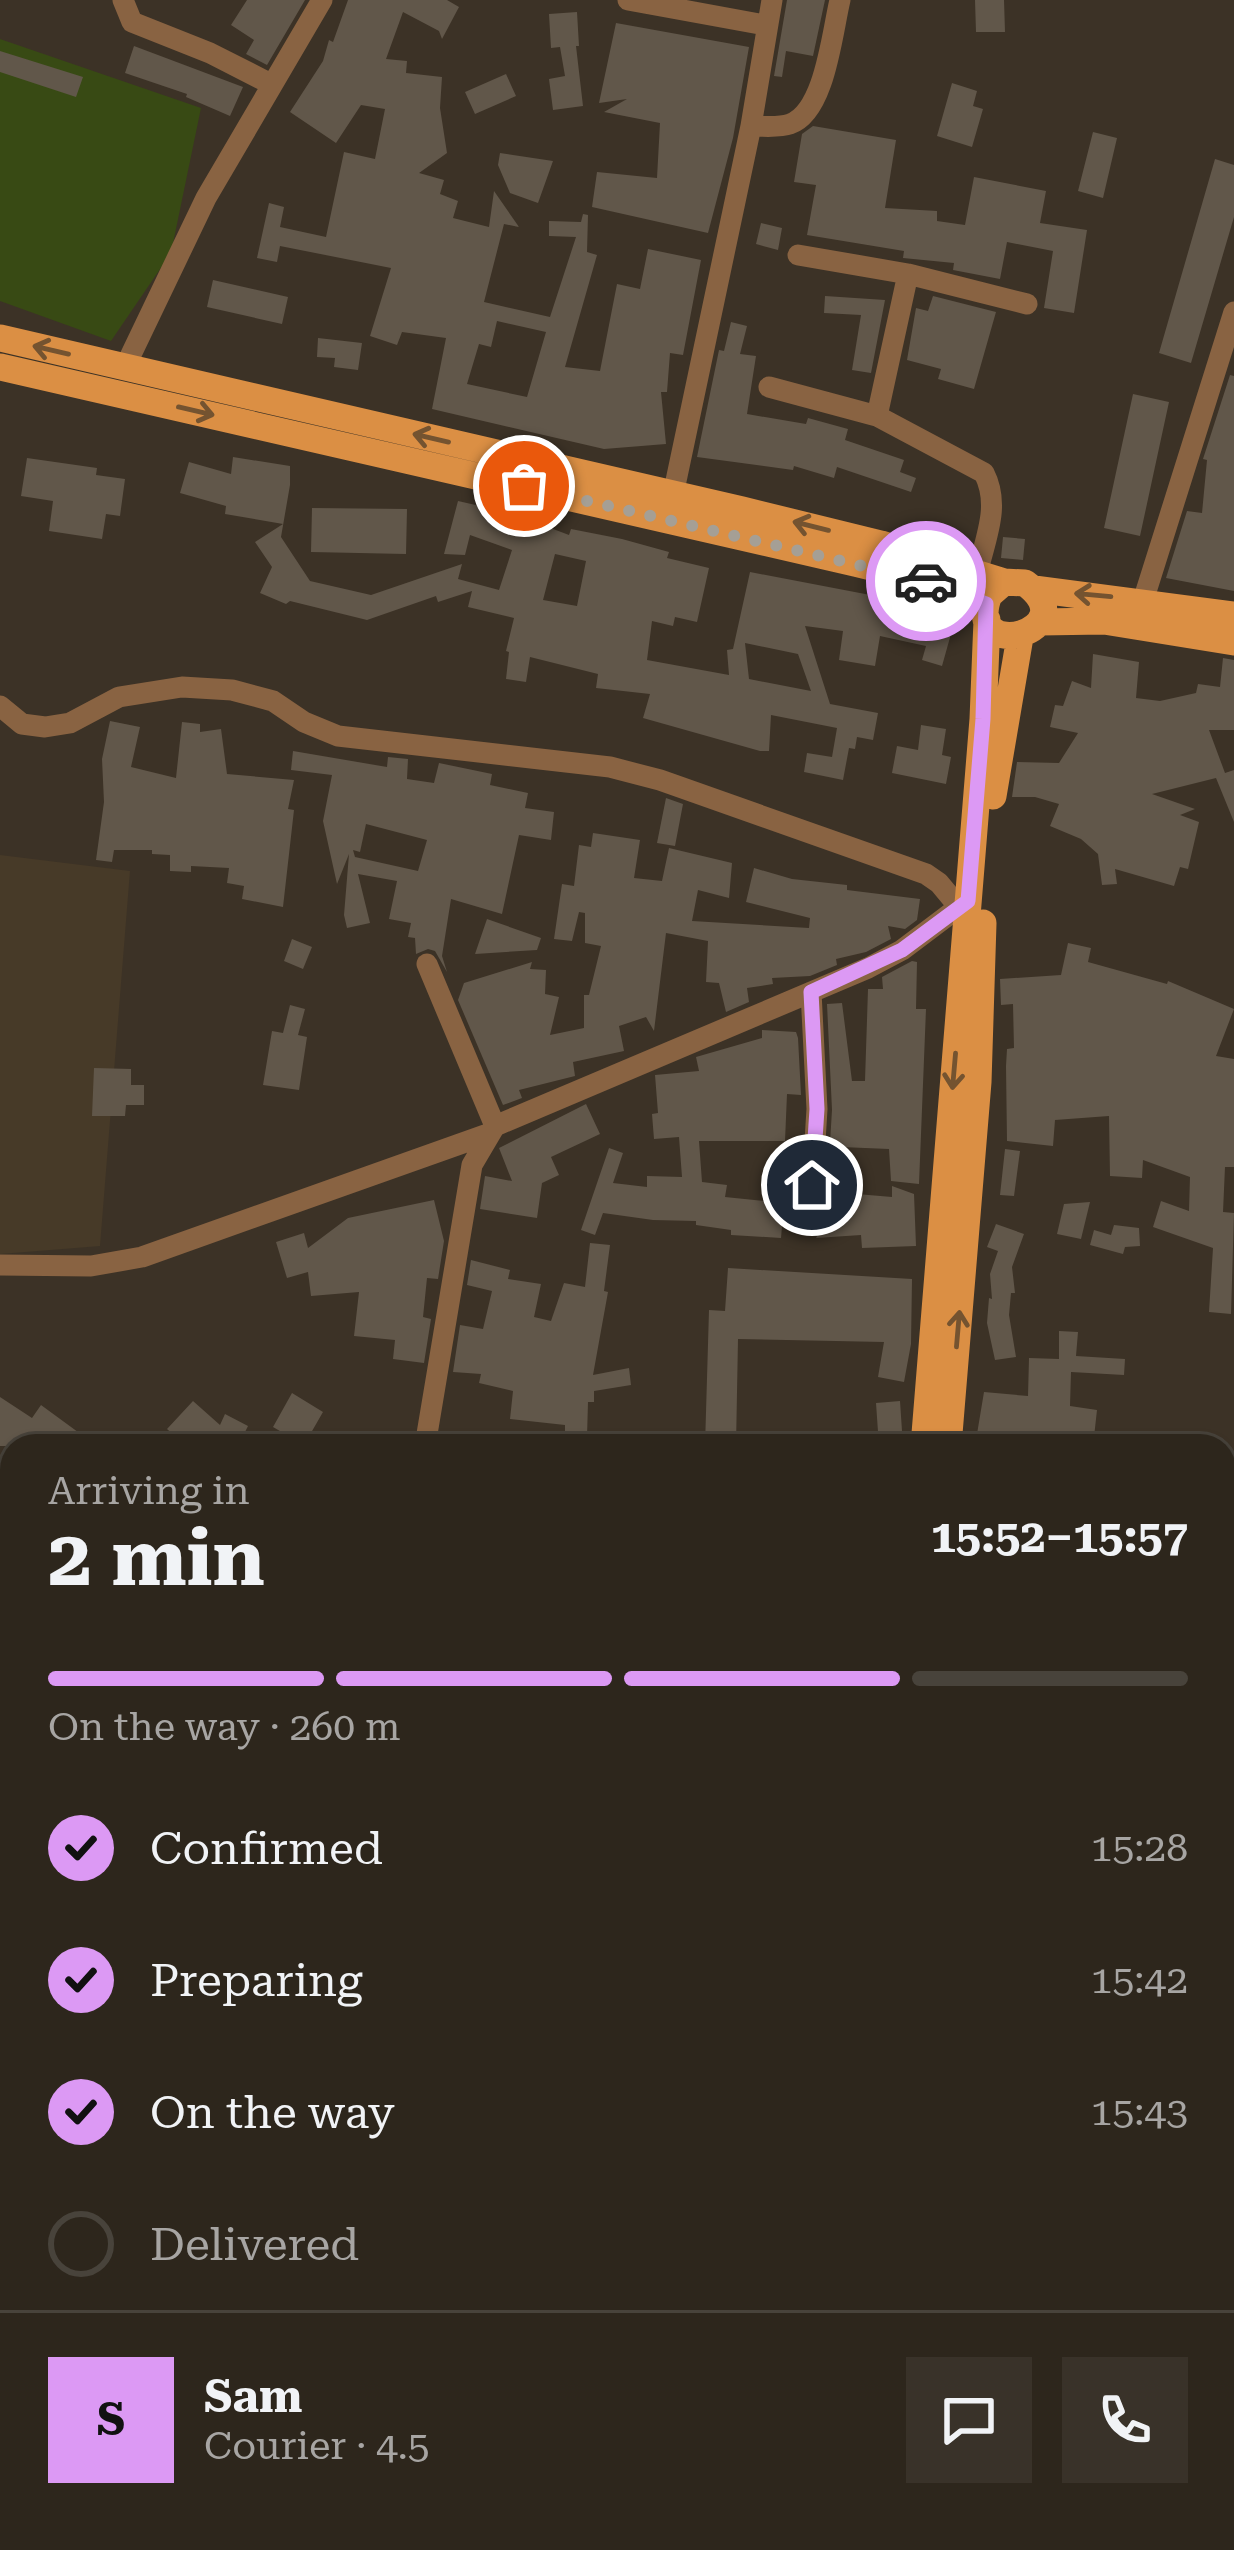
<!DOCTYPE html>
<html lang="en">
<head>
<meta charset="utf-8">
<style>
	:root { --surface:#2d261c; --page:#393229; --text:#f1f3f6; --muted:#a7a5a3; --line:#48433b; --accent:#dc99f4 }
	body { margin:0; font-family:"Roboto Serif",serif; background:var(--page); color:var(--text); height:100vh; display:flex; flex-direction:column; font-size:45px; white-space:nowrap }
	* { box-sizing:border-box; margin:0 }
	p { font-size:39px; color:var(--muted) }
	.icon { flex:none; width:66px; height:66px; fill:none; stroke:currentColor; stroke-width:2; stroke-linecap:round; stroke-linejoin:round }
	.map { position:relative; flex:1; overflow:hidden }
	.drawer { position:absolute; left:0px; top:1434px; width:1236px; height:1116px; display:flex; flex-direction:column; background:var(--surface); border-radius:36px 36px 0 0; box-shadow:0 3px 9px #0004,0 0 0 3px var(--line) }
	.drawer>* { flex:none }
	.pin { position:absolute; display:grid; place-items:center; width:102px; height:102px; color:#fff; margin:-51px; border:6px solid #fff; border-radius:50%; box-shadow:0 3px 12px #0007 }
	.courier { position:absolute; display:grid; place-items:center; width:120px; height:120px; margin:-60px; border:9px solid #dc99f4; border-radius:50%; background:#fff; color:#222; box-shadow:0 3px 15px #0007 }
	.head em { font-style:normal; font-weight:700 }
	.head div { display:flex; flex-direction:column-reverse }
	.head { display:flex; align-items:center; justify-content:space-between; height:204px; padding:0 48px }
	h1 { font-size:78px; font-weight:700; line-height:90px }
	.bar { display:grid; grid-template-columns:repeat(4,1fr); gap:18px 12px; align-content:center; height:144px; padding:0 48px }
	.bar i { height:15px; border-radius:9px; background:var(--line) }
	.bar .on { background:var(--accent) }
	.bar p { grid-column:span 4 }
	.line { display:flex; align-items:center; gap:30px; padding:0 48px; border-top:3px solid var(--line) }
	.line div { flex:1 }
	.round { display:grid; place-items:center; flex:none; width:126px; height:126px; border-radius:0px; background:var(--page) }
	ol { padding:0 48px; list-style:none }
	li { display:flex; align-items:center; gap:36px; height:132px }
	li p { margin-inline-start:auto }
	li .icon { padding:12px; border-radius:50%; background:var(--accent); color:#111; stroke-width:4 }
	li:last-child { color:var(--muted) }
	li i { width:66px; height:66px; border:6px solid var(--line); border-radius:50% }
	.map>svg:first-child { display:block }
</style>
</head>
<body>
<div class="map">
<svg width="1234" height="2550" viewBox="0 0 1234 2550">
	<rect width="100%" height="100%" fill="#3c3226"/>
	<!-- built -->
	<path fill="#473a28" d="M 0,855 L 130,871 L 100,1246 L 0,1254 Z"/>
	<!-- green -->
	<path fill="#384a14" d="M 0,39 L 201,108 L 171,253 L 111,341 L 0,301 Z"/>
	<!-- building -->
	<path fill="#61574a" fill-rule="evenodd" d="M 247,0 L 305,0 L 267,65 L 246,54 L 254,40 L 231,25 Z
		M 348,0 L 447,0 L 459,7 L 442,39 L 439,31 L 403,12 L 386,59 L 407,61 L 406,73 L 442,77 L 440,108 L 447,153 L 419,173 L 444,180 L 440,194 L 458,201 L 453,218 L 489,227 L 494,191 L 519,227 L 504,224 L 484,302 L 550,317 L 576,237 L 549,236 L 549,221 L 581,222 L 583,214 L 588,215 L 587,252 L 597,255 L 565,367 L 600,371 L 617,284 L 640,289 L 648,249 L 701,260 L 683,355 L 670,353 L 667,392 L 661,392 L 666,444 L 604,449 L 432,409 L 446,338 L 402,332 L 397,345 L 370,336 L 391,268 L 280,246 L 277,262 L 257,258 L 269,203 L 284,207 L 280,227 L 326,237 L 344,152 L 375,159 L 385,109 L 361,105 L 336,143 L 290,112 L 323,61 L 329,40 L 333,42 ZM 497,321 L 546,332 L 527,397 L 467,384 L 479,344 L 491,347 Z
		M 787,0 L 825,0 L 813,56 L 786,51 L 782,77 L 774,76 Z
		M 975,0 L 1004,0 L 1005,32 L 976,32 Z
		M 577,12 L 579,46 L 576,46 L 583,106 L 553,110 L 549,79 L 565,76 L 560,47 L 551,48 L 549,14 Z
		M 616,23 L 749,47 L 733,138 L 708,233 L 592,207 L 597,172 L 657,178 L 660,123 L 604,112 L 627,99 L 599,103 Z
		M 134,46 L 243,87 L 230,116 L 186,97 L 187,94 L 125,73 Z
		M 0,51 L 83,77 L 76,97 L 0,72 Z
		M 506,74 L 516,96 L 475,114 L 465,92 Z
		M 952,83 L 977,91 L 973,106 L 983,109 L 972,147 L 937,136 Z
		M 813,126 L 896,140 L 885,208 L 937,211 L 937,221 L 965,225 L 974,177 L 1046,191 L 1040,223 L 1087,230 L 1074,313 L 1044,308 L 1053,251 L 1007,242 L 1000,279 L 953,270 L 954,263 L 903,258 L 904,251 L 807,235 L 816,185 L 794,182 L 802,134 Z
		M 1093,132 L 1117,138 L 1103,198 L 1078,191 Z
		M 500,153 L 553,161 L 538,203 L 510,193 L 498,165 Z
		M 1215,159 L 1234,165 L 1234,217 L 1191,363 L 1159,353 Z
		M 761,223 L 782,228 L 778,250 L 756,244 Z
		M 213,280 L 288,297 L 282,324 L 207,307 Z
		M 825,296 L 885,300 L 871,373 L 852,370 L 861,315 L 824,313 Z
		M 933,296 L 996,312 L 974,389 L 938,379 L 941,369 L 907,360 L 916,308 L 928,311 Z
		M 731,322 L 747,326 L 740,354 L 756,356 L 747,414 L 806,424 L 808,418 L 848,429 L 845,440 L 904,460 L 900,472 L 916,478 L 911,492 L 837,467 L 834,478 L 794,466 L 793,470 L 697,457 L 719,350 L 724,351 Z
		M 318,338 L 362,343 L 358,370 L 334,367 L 335,358 L 317,357 Z
		M 1230,375 L 1234,376 L 1234,591 L 1166,578 L 1187,511 L 1202,513 L 1207,460 L 1203,459 Z
		M 1133,394 L 1169,402 L 1140,536 L 1104,528 Z
		M 233,457 L 290,466 L 290,485 L 281,537 L 310,581 L 371,595 L 462,564 L 458,579 L 499,590 L 512,550 L 470,535 L 465,555 L 444,554 L 458,501 L 511,513 L 569,535 L 571,529 L 622,539 L 669,552 L 667,558 L 709,568 L 697,622 L 675,617 L 673,626 L 652,621 L 647,660 L 729,675 L 727,650 L 733,649 L 750,572 L 886,598 L 884,604 L 956,616 L 942,666 L 922,660 L 926,646 L 880,636 L 875,666 L 839,660 L 843,631 L 805,626 L 830,704 L 878,713 L 873,740 L 857,737 L 855,749 L 849,748 L 843,780 L 804,772 L 807,753 L 832,757 L 837,728 L 771,715 L 769,751 L 760,751 L 643,718 L 650,694 L 596,688 L 598,674 L 530,657 L 526,682 L 506,679 L 509,652 L 506,651 L 514,618 L 468,607 L 472,591 L 438,602 L 436,596 L 367,620 L 290,601 L 286,604 L 260,593 L 272,567 L 255,542 L 283,524 L 225,514 L 226,506 L 180,493 L 189,462 L 231,474 ZM 555,554 L 586,561 L 577,606 L 543,600 ZM 745,643 L 798,654 L 811,691 L 749,679 Z
		M 27,458 L 97,468 L 96,475 L 125,479 L 120,516 L 106,514 L 102,539 L 49,531 L 53,501 L 21,496 Z
		M 312,508 L 407,509 L 406,554 L 311,552 Z
		M 1003,537 L 1025,539 L 1023,560 L 1001,558 Z
		M 1093,654 L 1139,662 L 1136,698 L 1160,701 L 1196,693 L 1198,684 L 1220,687 L 1223,658 L 1234,660 L 1234,730 L 1209,730 L 1225,773 L 1234,770 L 1234,822 L 1216,778 L 1152,794 L 1195,809 L 1180,815 L 1199,822 L 1188,869 L 1180,867 L 1174,886 L 1115,869 L 1117,884 L 1102,885 L 1098,854 L 1081,839 L 1050,826 L 1059,804 L 1035,797 L 1012,797 L 1017,762 L 1059,763 L 1078,733 L 1050,727 L 1055,705 L 1063,706 L 1072,681 L 1091,688 Z
		M 110,721 L 140,727 L 131,767 L 176,778 L 182,722 L 200,724 L 200,732 L 221,729 L 227,774 L 294,780 L 288,809 L 294,810 L 283,907 L 242,899 L 244,886 L 227,883 L 229,868 L 191,866 L 191,872 L 170,871 L 170,855 L 152,854 L 152,850 L 114,850 L 112,862 L 96,860 L 104,802 L 102,759 Z
		M 921,725 L 946,729 L 942,755 L 951,757 L 946,784 L 892,773 L 897,746 L 918,750 Z
		M 293,751 L 387,767 L 388,757 L 408,759 L 407,779 L 434,783 L 439,763 L 492,774 L 490,785 L 528,793 L 525,808 L 554,812 L 551,840 L 519,835 L 502,914 L 451,899 L 442,956 L 447,972 L 435,951 L 428,949 L 416,954 L 415,938 L 408,937 L 411,923 L 389,919 L 397,881 L 358,874 L 370,923 L 347,928 L 344,915 L 349,854 L 337,884 L 323,821 L 332,775 L 291,770 ZM 366,824 L 427,840 L 418,871 L 355,857 L 353,850 L 360,852 Z
		M 666,798 L 683,804 L 675,846 L 657,843 Z
		M 593,833 L 640,840 L 634,878 L 662,881 L 669,848 L 732,863 L 729,898 L 698,890 L 692,921 L 809,928 L 810,918 L 746,902 L 754,868 L 792,879 L 847,885 L 847,890 L 920,899 L 917,920 L 905,929 L 888,926 L 891,939 L 866,952 L 836,959 L 837,965 L 810,976 L 772,978 L 773,984 L 747,988 L 749,1002 L 726,1012 L 719,983 L 706,982 L 708,941 L 666,933 L 654,1031 L 646,1017 L 619,1026 L 624,1051 L 573,1062 L 575,1076 L 519,1090 L 522,1098 L 503,1105 L 458,1000 L 464,983 L 532,962 L 530,969 L 546,970 L 545,994 L 559,997 L 550,1035 L 584,1028 L 584,995 L 589,995 L 601,946 L 585,943 L 585,913 L 579,912 L 572,941 L 554,939 L 562,884 L 574,886 L 579,845 L 591,847 Z
		M 487,919 L 541,938 L 537,950 L 475,954 Z
		M 292,939 L 312,947 L 303,969 L 284,961 Z
		M 1068,943 L 1091,948 L 1088,962 L 1167,984 L 1168,981 L 1234,1009 L 1216,1056 L 1234,1059 L 1234,1167 L 1225,1167 L 1223,1212 L 1234,1213 L 1231,1314 L 1209,1312 L 1213,1248 L 1153,1227 L 1161,1201 L 1189,1211 L 1190,1177 L 1143,1160 L 1142,1178 L 1110,1176 L 1109,1116 L 1055,1120 L 1053,1146 L 1007,1141 L 1006,1066 L 1007,1049 L 1014,1048 L 1013,1004 L 1001,1005 L 1000,979 L 1061,975 Z
		M 912,961 L 917,962 L 916,1009 L 926,1009 L 919,1184 L 891,1181 L 889,1149 L 841,1147 L 845,1193 L 892,1197 L 892,1186 L 914,1194 L 916,1246 L 862,1248 L 861,1235 L 816,1238 L 825,1224 L 832,1110 L 827,1004 L 842,1003 L 852,1081 L 865,1081 L 868,989 L 883,989 L 882,977 Z
		M 290,1005 L 305,1009 L 298,1035 L 307,1037 L 299,1090 L 263,1085 L 272,1031 L 283,1033 Z
		M 762,1030 L 796,1032 L 798,1038 L 801,1095 L 787,1094 L 785,1141 L 699,1141 L 702,1182 L 727,1185 L 725,1197 L 784,1203 L 781,1238 L 731,1235 L 731,1230 L 696,1225 L 696,1221 L 653,1220 L 603,1213 L 595,1235 L 581,1230 L 609,1148 L 623,1153 L 613,1183 L 647,1187 L 647,1176 L 682,1177 L 679,1137 L 654,1139 L 652,1114 L 658,1113 L 655,1075 L 699,1071 L 696,1057 L 762,1038 Z
		M 94,1068 L 131,1069 L 131,1085 L 144,1085 L 144,1105 L 126,1105 L 125,1116 L 92,1116 Z
		M 586,1104 L 600,1134 L 551,1157 L 559,1175 L 542,1183 L 537,1218 L 480,1209 L 485,1176 L 512,1181 L 499,1148 Z
		M 1005,1149 L 1020,1151 L 1014,1196 L 1000,1195 Z
		M 434,1200 L 444,1241 L 438,1279 L 427,1278 L 423,1317 L 431,1319 L 424,1363 L 393,1359 L 395,1340 L 354,1336 L 359,1292 L 311,1296 L 308,1272 L 287,1278 L 276,1242 L 304,1233 L 308,1248 L 348,1218 Z
		M 1090,1202 L 1081,1239 L 1057,1234 L 1064,1204 Z
		M 996,1224 L 1024,1234 L 1012,1267 L 1015,1293 L 1011,1293 L 1009,1315 L 1016,1357 L 995,1360 L 987,1323 L 989,1298 L 992,1299 L 990,1274 L 998,1251 L 987,1247 Z
		M 1114,1225 L 1139,1228 L 1140,1246 L 1125,1247 L 1123,1254 L 1090,1245 L 1094,1230 L 1111,1235 Z
		M 590,1243 L 610,1245 L 604,1291 L 608,1292 L 593,1375 L 629,1368 L 631,1385 L 594,1391 L 594,1402 L 588,1402 L 587,1437 L 565,1436 L 565,1425 L 510,1419 L 513,1391 L 479,1383 L 481,1374 L 453,1372 L 460,1325 L 483,1329 L 492,1291 L 467,1285 L 471,1260 L 510,1270 L 508,1279 L 541,1284 L 534,1317 L 551,1321 L 564,1283 L 585,1287 Z
		M 728,1268 L 912,1279 L 911,1344 L 904,1382 L 878,1377 L 884,1342 L 738,1339 L 736,1446 L 705,1446 L 709,1310 L 725,1311 Z
		M 1059,1331 L 1078,1332 L 1076,1356 L 1125,1359 L 1124,1375 L 1071,1372 L 1070,1406 L 1097,1410 L 1093,1446 L 975,1446 L 984,1392 L 1028,1396 L 1029,1358 L 1059,1359 Z
		M 292,1393 L 323,1412 L 304,1445 L 273,1427 Z
		M 0,1397 L 32,1418 L 41,1405 L 97,1446 L 0,1446 Z
		M 193,1401 L 220,1425 L 225,1414 L 248,1426 L 238,1446 L 186,1446 L 167,1429 Z
		M 900,1401 L 903,1446 L 879,1446 L 876,1403 Z"/>
	<g fill="none" stroke-linecap="round" stroke-linejoin="round">
		<!-- minor -->
		<path stroke="#896342" stroke-width="21" d="M 123,0 L 132,22 L 210,53 L 271,84
			M 628,0 L 765,25
			M 751,126 C 763,126 779,128 790,124 C 825,112 832,33 840,0
			M 798,255 L 908,274 L 1027,304
			M 125,367 L 206,198 L 322,0
			M 769,387 L 877,416 L 984,473 C 1001,506 985,539 977,574
			M 877,416 L 908,274
			M 673,495 L 751,126 L 772,0
			M 1143,601 L 1234,312
			M 0,706 L 22,724 L 45,727 L 70,723 L 119,697 L 182,687 L 232,690 L 273,701 L 304,722 L 338,736 L 610,767 L 660,780 L 926,874 L 939,883 L 959,907
			M 427,964 L 495,1126
			M 810,1223 L 817,1109 L 811,992
			M 0,1265 L 91,1266 L 142,1257 L 488,1134
			M 425,1446 L 472,1165 L 495,1126 L 868,968 L 902,950 L 967,901
			M 0,1868 L 12,1862"/>
		<!-- major -->
		<path stroke="#db8f44" stroke-width="27" d="M 0,338 L 742,510 L 881,544 L 1004,582 L 1025,583 C 1090,630 962,667 989,595 L 1004,582
			M 0,367 L 855,563 L 924,580 L 986,604
			M 1034,589 L 1234,615
			M 1040,622 L 1104,621 L 1234,642
			M 993,796 L 1020,637
			M 924,1446 L 983,719 L 987,620
			M 948,1446 L 978,1082 L 983,923
			M 830,2550 L 830,2538
			M 860,2550 L 861,2538"/>
	</g>
	<!-- one-way arrows -->
	<defs><path id="oneway-shaft" d="M-6 0H5M1.5-3L5.5 0L1.5 3" fill="none" stroke-width="1.6" stroke-linecap="round" stroke-linejoin="round" transform="scale(3)"/></defs>
	<g stroke="#745330">
		<use href="#oneway-shaft" transform="translate(51 350) rotate(-167)"/>
		<use href="#oneway-shaft" transform="translate(196 411) rotate(13)"/>
		<use href="#oneway-shaft" transform="translate(431 438) rotate(-167)"/>
		<use href="#oneway-shaft" transform="translate(811 526) rotate(-166)"/>
		<use href="#oneway-shaft" transform="translate(1093 595) rotate(-175)"/>
		<use href="#oneway-shaft" transform="translate(954 1071) rotate(95)"/>
		<use href="#oneway-shaft" transform="translate(958 1329) rotate(-85)"/>
	</g>
	<g fill="none" stroke-linecap="round" stroke-linejoin="round">
		<!-- done -->
		<path stroke="#a59f95" stroke-width="12" stroke-dasharray="0 21.6" d="M 524,486 L 926,581"/>
		<!-- route -->
		<path stroke="#dc99f4" stroke-width="15" d="M 812,1185 L 817,1109 L 811,992 L 902,950 L 968,901 L 983,719 L 986,604 L 926,581"/>
	</g>
</svg>
<div class="pin" style="left:524px;top:486px;background:#ea580c"><svg class="icon" aria-label="bag" viewBox="0 0 24 24"><path d="M5 8h14l-1 12H6zM9 8a3 3 0 0 1 6 0"/></svg></div>
<div class="pin" style="left:812px;top:1185px;background:#1f2937"><svg class="icon" aria-label="home" viewBox="0 0 24 24"><path d="M3 11l9-7 9 7M6 9v11h12V9"/></svg></div>
<div class="courier" style="left:926px;top:581px"><svg class="icon" aria-label="car" viewBox="0 0 24 24"><path d="M5 17H2v-5l4-1 3-4h7l3 4 3 1v5h-3M9 17h6M6 11h13"/><circle cx="7" cy="17" r="2"/><circle cx="17" cy="17" r="2"/></svg></div>
<section class="drawer">
<div class="head"><div><h1>2 min</h1><p>Arriving in</p></div><em>15:52–15:57</em></div>
<div class="bar"><i class="on"></i><i class="on"></i><i class="on"></i><i></i><p>On the way · 260 m</p></div>
<ol>
<li><svg class="icon" aria-label="check" viewBox="0 0 24 24"><path d="M5 12l5 5 9-10"/></svg>Confirmed<p>15:28</p></li>
<li><svg class="icon" aria-label="check" viewBox="0 0 24 24"><path d="M5 12l5 5 9-10"/></svg>Preparing<p>15:42</p></li>
<li><svg class="icon" aria-label="check" viewBox="0 0 24 24"><path d="M5 12l5 5 9-10"/></svg>On the way<p>15:43</p></li>
<li><i></i>Delivered</li>
</ol>
<div class="line" style="height:216px"><b class="round" style="background:var(--accent);color:#111">S</b><div><b>Sam</b><p>Courier · 4.5</p></div><a class="round"><svg class="icon" aria-label="chat" viewBox="0 0 24 24"><path d="M4 5h16v11H9l-5 4z"/></svg></a><a class="round"><svg class="icon" aria-label="phone" viewBox="0 0 24 24"><path d="M5 4h4l2 5-3 2q2 4 5 5l2-3 5 2v4C11 20 4 13 5 4z"/></svg></a></div>
</section>
</div>
</body>
</html>
